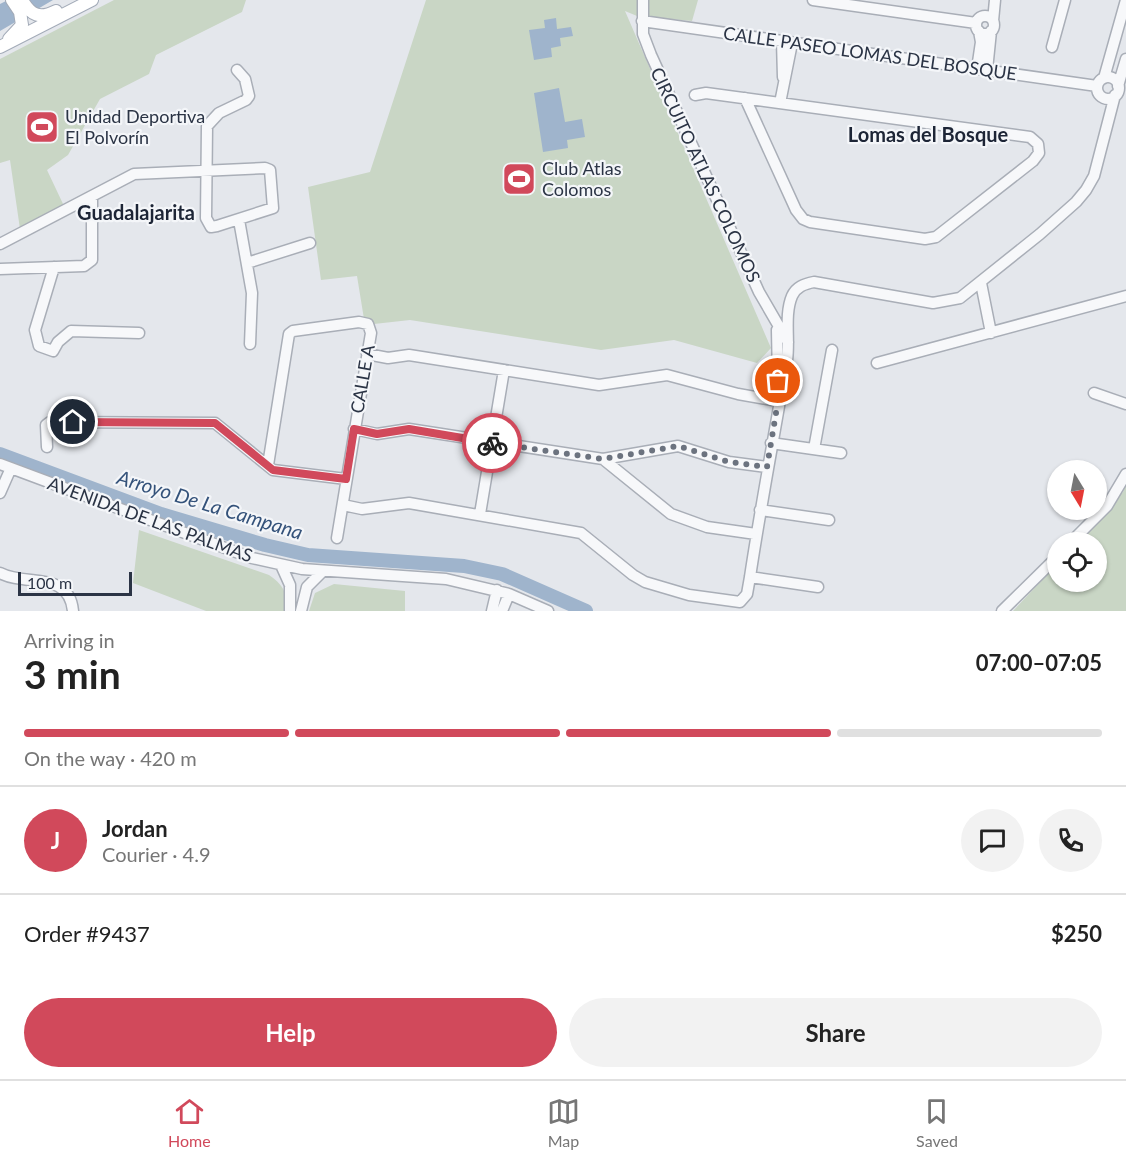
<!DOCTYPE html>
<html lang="en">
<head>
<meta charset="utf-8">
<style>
	:root { --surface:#fff; --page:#f2f2f2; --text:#222; --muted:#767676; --line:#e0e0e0; --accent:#d1495b }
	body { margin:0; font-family:Lato,sans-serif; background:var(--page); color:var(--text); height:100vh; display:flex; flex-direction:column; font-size:22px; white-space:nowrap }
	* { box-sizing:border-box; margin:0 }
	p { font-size:20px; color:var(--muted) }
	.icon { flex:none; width:33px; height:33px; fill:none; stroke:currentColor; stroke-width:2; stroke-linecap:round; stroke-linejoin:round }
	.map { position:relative; height:611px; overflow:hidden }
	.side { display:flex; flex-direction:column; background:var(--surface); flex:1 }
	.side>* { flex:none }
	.needle { width:39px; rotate:170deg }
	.tools { position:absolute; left:1047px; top:460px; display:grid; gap:12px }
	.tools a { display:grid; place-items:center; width:60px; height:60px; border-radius:50%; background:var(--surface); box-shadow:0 2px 4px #0004; font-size:30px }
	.scale { position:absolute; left:18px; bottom:15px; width:114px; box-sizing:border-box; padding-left:6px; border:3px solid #2b3445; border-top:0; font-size:16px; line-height:21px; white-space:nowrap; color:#2b3445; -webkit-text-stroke:4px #f4f6f9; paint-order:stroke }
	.pin { position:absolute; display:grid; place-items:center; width:51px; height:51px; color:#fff; margin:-26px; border:3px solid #fff; border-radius:50%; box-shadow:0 2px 6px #0007 }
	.courier { position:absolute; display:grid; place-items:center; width:60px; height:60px; margin:-30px; border:4px solid #d1495b; border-radius:50%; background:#fff; color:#222; box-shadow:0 2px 8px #0007 }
	.headline em { font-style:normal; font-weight:700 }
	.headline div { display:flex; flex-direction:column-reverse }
	.headline { display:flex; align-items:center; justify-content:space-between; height:102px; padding:0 24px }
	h1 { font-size:39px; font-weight:700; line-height:45px }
	.bar { display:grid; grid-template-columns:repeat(4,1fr); gap:9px 6px; align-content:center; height:72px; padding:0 24px }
	.bar i { height:8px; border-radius:4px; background:var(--line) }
	.bar .active { background:var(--accent) }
	.bar p { grid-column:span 4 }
	.line { display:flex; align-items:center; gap:15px; padding:0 24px; border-top:2px solid var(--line) }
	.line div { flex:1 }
	.round { display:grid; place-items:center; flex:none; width:63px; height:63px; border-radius:32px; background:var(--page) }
	.action { display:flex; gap:12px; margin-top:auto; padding:12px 24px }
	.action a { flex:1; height:69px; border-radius:36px; background:var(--accent); color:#fff; font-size:24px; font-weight:700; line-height:69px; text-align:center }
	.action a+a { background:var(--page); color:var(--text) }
	.tab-bar { display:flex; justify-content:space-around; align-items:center; height:84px; border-top:2px solid var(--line); background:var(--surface); font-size:16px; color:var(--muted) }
	.tab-bar a { display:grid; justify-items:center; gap:3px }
	.tab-bar .active { color:var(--accent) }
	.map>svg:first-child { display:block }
</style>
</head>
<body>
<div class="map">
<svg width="1126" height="611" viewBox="0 0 1126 611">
	<rect width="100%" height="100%" fill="#e4e7ec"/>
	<!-- green -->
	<path fill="#c9d6c5" d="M 114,0 L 246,0 L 242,12 L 156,55 L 149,74 L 100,99 L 68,155 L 47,170 L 64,206 L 20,229 L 10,160 L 0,163 L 0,59 Z
		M 426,0 L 698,0 L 692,21 L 637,16 L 625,11 L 771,348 L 757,363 L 674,340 L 601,350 L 410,320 L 374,324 L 364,319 L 357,276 L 321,280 L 308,187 L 370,172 Z
		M 1126,485 L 1126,611 L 1013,611 L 1057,564 L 1058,582 L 1096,582 L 1096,543 L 1077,543 L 1123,492 Z
		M 139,530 L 269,575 C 283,584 288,594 287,611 L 206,611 L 133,583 Z
		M 334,584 L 405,591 L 405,611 L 309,611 L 315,593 Z"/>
	<!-- water -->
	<path fill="#9fb4cc" d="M 8,0 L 53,0 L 0,31 L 0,4 Z
		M 556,18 L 557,29 L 571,27 L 573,36 L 560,38 L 561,46 L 551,48 L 552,57 L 534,60 L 529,30 L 545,28 L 544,20 Z
		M 559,88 L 565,122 L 582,119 L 585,137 L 567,140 L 568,148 L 543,152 L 534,93 Z"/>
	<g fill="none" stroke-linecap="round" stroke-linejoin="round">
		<!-- river -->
		<path stroke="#9fb4cc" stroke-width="14" d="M 0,454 L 161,514 L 265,545 L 308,555 L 464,566 L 502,574 L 586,611"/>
		<defs>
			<path id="minor" d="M 643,0 L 643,34 L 651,55 L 759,292 L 788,342
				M 813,0 L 976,23
				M976 25a9 9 0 1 1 18 0a9 9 0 1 1-18 0Z
				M 642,21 L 1097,86
				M 993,21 L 995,0
				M 782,41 L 783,77
				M 1052,47 L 1065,0
				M 977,69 L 981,42 L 979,31
				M 987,70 L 991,31
				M1097 88a11 11 0 1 1 22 0a11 11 0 1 1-22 0Z
				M 1104,78 L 1126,0
				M 1118,86 L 1126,59
				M 695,95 L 706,93 L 1030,137 L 1038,144 L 1039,153 L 1033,161 L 936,237 L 925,239 L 810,222 L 803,219 L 796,210 L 745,98
				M 780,103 L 792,43
				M 239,220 L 252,293 L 250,344
				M 0,244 L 134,174 L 265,168 L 270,170 L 273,208 L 217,226 L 211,227 L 206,218 L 207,126 L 219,113 L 246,100 L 249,96 L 245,79 L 237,70
				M 247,263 L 310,243
				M 54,267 L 35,330 L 39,346 L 53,351 L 58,342 L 71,331 L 139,333
				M 0,269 L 84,266 L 92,260 L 92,196
				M 981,283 L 991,333
				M 777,330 L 778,380
				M 367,354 L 388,358 L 409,355 L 599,385 L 667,375 L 738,394 L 778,401
				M 877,363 L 1126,296
				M 1094,393 L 1126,404
				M 354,429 L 377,434 L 409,429 L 603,459 L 671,514 L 707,527 L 756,534
				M 771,443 L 841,453
				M 47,447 L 46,425 L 50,422 L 215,423 L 273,470 L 346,479
				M 814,449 L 832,350
				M 603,459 L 678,446 L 729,462 L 767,467
				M 0,464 L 252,558 L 302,569 L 446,579 L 509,594 L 548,611
				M 268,465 L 289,334 L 293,331 L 359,322 L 368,324 L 371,333 L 337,538
				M 0,493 L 11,468
				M 343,505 L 362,509 L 409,503 L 581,533 L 633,575 L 645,582 L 689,595 L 740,602 L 747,594 L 750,577 C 761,504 775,432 787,360 C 790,340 784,315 792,296 C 796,287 804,284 814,282 L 933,303 L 960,298 L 1040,234 L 1076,202 L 1086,190 L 1094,176 L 1115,95
				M 760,510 L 829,520
				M 480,514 L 504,370
				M 1070,543 L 1107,506 L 1126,474
				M 281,565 L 290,585 L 290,611
				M 0,573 C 26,587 69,570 73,611
				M 750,577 L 818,587
				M 301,611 L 307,587 L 323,571
				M 492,611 L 497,590
				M 502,611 L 509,594
				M 1002,611 L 1058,556"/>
			<path id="major" d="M 22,0 C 31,16 40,19 56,11
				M 9,39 L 22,25 L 20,12 L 12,0
				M 0,47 L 92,0"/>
		</defs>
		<!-- minor casing -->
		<use href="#minor" stroke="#a9aeb7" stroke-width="13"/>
		<!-- major casing -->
		<use href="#major" stroke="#a3abb8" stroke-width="14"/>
		<!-- minor -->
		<use href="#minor" stroke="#f7f8fa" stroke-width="10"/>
		<!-- major -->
		<use href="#major" stroke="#fff" stroke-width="12"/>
	</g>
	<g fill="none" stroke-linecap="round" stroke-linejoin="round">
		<!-- done -->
		<path stroke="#6c737f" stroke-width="6" stroke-dasharray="0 10.8" d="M 492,443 L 603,459 L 678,446 L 729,462 L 767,467 L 778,401 L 778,381"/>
		<!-- route -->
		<path stroke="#d1495b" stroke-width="8" d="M 73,422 L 215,423 L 273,470 L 346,479 L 354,429 L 377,434 L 409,429 L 492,443"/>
	</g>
	<!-- icons -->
	<defs>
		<symbol id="stadium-square" viewBox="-11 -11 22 22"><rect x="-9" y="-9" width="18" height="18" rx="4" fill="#d1495b" stroke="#f4f6f9"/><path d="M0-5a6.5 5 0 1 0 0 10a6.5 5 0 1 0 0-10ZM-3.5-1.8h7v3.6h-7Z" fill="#fff"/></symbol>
	</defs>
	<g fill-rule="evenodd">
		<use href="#stadium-square" x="23" y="108" width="38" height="38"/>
		<use href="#stadium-square" x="500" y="160" width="38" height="38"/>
	</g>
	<g text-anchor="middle" stroke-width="4.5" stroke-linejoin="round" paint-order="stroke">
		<!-- street labels -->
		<g font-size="18" fill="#2b3445" stroke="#f4f6f9">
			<text transform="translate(870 54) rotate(8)" y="6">CALLE PASEO LOMAS DEL BOSQUE</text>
			<text transform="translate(705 175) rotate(65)" y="6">CIRCUITO ATLAS COLOMOS</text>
			<text transform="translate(363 379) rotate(-80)" y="6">CALLE A</text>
			<text transform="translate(150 520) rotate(20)" y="6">AVENIDA DE LAS PALMAS</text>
		</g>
		<!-- poi labels -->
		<g font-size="18" fill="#2b3445" stroke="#f4f6f9" text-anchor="start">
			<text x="65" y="123">Unidad Deportiva<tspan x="65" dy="21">El Polvorín</tspan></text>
			<text x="542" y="175">Club Atlas<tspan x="542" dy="21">Colomos</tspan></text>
		</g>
		<!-- neighbourhood labels -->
		<g font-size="20" font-weight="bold" fill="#1d2536" stroke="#f4f6f9">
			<text x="928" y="142">Lomas del Bosque</text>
			<text x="136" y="220">Guadalajarita</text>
		</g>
		<!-- water labels -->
		<g font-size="20" font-style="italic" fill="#34527a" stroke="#f4f6f9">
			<text transform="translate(210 505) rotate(17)" y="7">Arroyo De La Campana</text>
		</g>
	</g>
</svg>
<div class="tools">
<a><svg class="needle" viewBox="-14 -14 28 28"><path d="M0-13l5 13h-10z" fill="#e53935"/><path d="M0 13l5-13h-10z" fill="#767676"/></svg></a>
<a><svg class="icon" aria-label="locate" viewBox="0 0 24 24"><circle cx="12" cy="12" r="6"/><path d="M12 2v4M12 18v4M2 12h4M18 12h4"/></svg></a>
</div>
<div class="scale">100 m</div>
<div class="pin" style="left:778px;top:381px;background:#ea580c"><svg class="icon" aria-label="bag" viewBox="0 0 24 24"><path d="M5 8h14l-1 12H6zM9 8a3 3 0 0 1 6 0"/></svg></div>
<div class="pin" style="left:73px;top:422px;background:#1f2937"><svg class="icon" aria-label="home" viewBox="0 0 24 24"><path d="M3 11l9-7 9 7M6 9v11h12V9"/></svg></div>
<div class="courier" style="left:492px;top:443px"><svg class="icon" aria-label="bike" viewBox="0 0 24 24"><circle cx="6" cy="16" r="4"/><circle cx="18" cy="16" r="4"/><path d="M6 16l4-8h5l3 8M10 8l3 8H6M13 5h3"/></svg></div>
</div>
<section class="side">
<div class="headline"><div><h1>3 min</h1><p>Arriving in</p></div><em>07:00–07:05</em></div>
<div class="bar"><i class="active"></i><i class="active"></i><i class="active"></i><i></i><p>On the way · 420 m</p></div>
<div class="line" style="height:108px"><b class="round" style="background:var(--accent);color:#fff">J</b><div><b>Jordan</b><p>Courier · 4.9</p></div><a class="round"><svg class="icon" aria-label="chat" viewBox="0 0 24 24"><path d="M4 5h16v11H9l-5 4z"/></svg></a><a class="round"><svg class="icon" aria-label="phone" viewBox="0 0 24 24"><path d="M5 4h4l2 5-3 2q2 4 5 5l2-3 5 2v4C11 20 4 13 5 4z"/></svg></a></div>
<div class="line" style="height:78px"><div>Order #9437</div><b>$250</b></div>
<div class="action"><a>Help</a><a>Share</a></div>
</section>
<nav class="tab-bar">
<a class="active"><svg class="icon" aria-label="home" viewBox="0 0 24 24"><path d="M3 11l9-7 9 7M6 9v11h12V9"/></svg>Home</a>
<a><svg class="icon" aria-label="map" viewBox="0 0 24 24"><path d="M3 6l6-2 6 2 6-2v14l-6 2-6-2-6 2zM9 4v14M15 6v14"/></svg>Map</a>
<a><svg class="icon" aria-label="saved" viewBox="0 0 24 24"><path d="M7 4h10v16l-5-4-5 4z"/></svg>Saved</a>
</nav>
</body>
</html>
